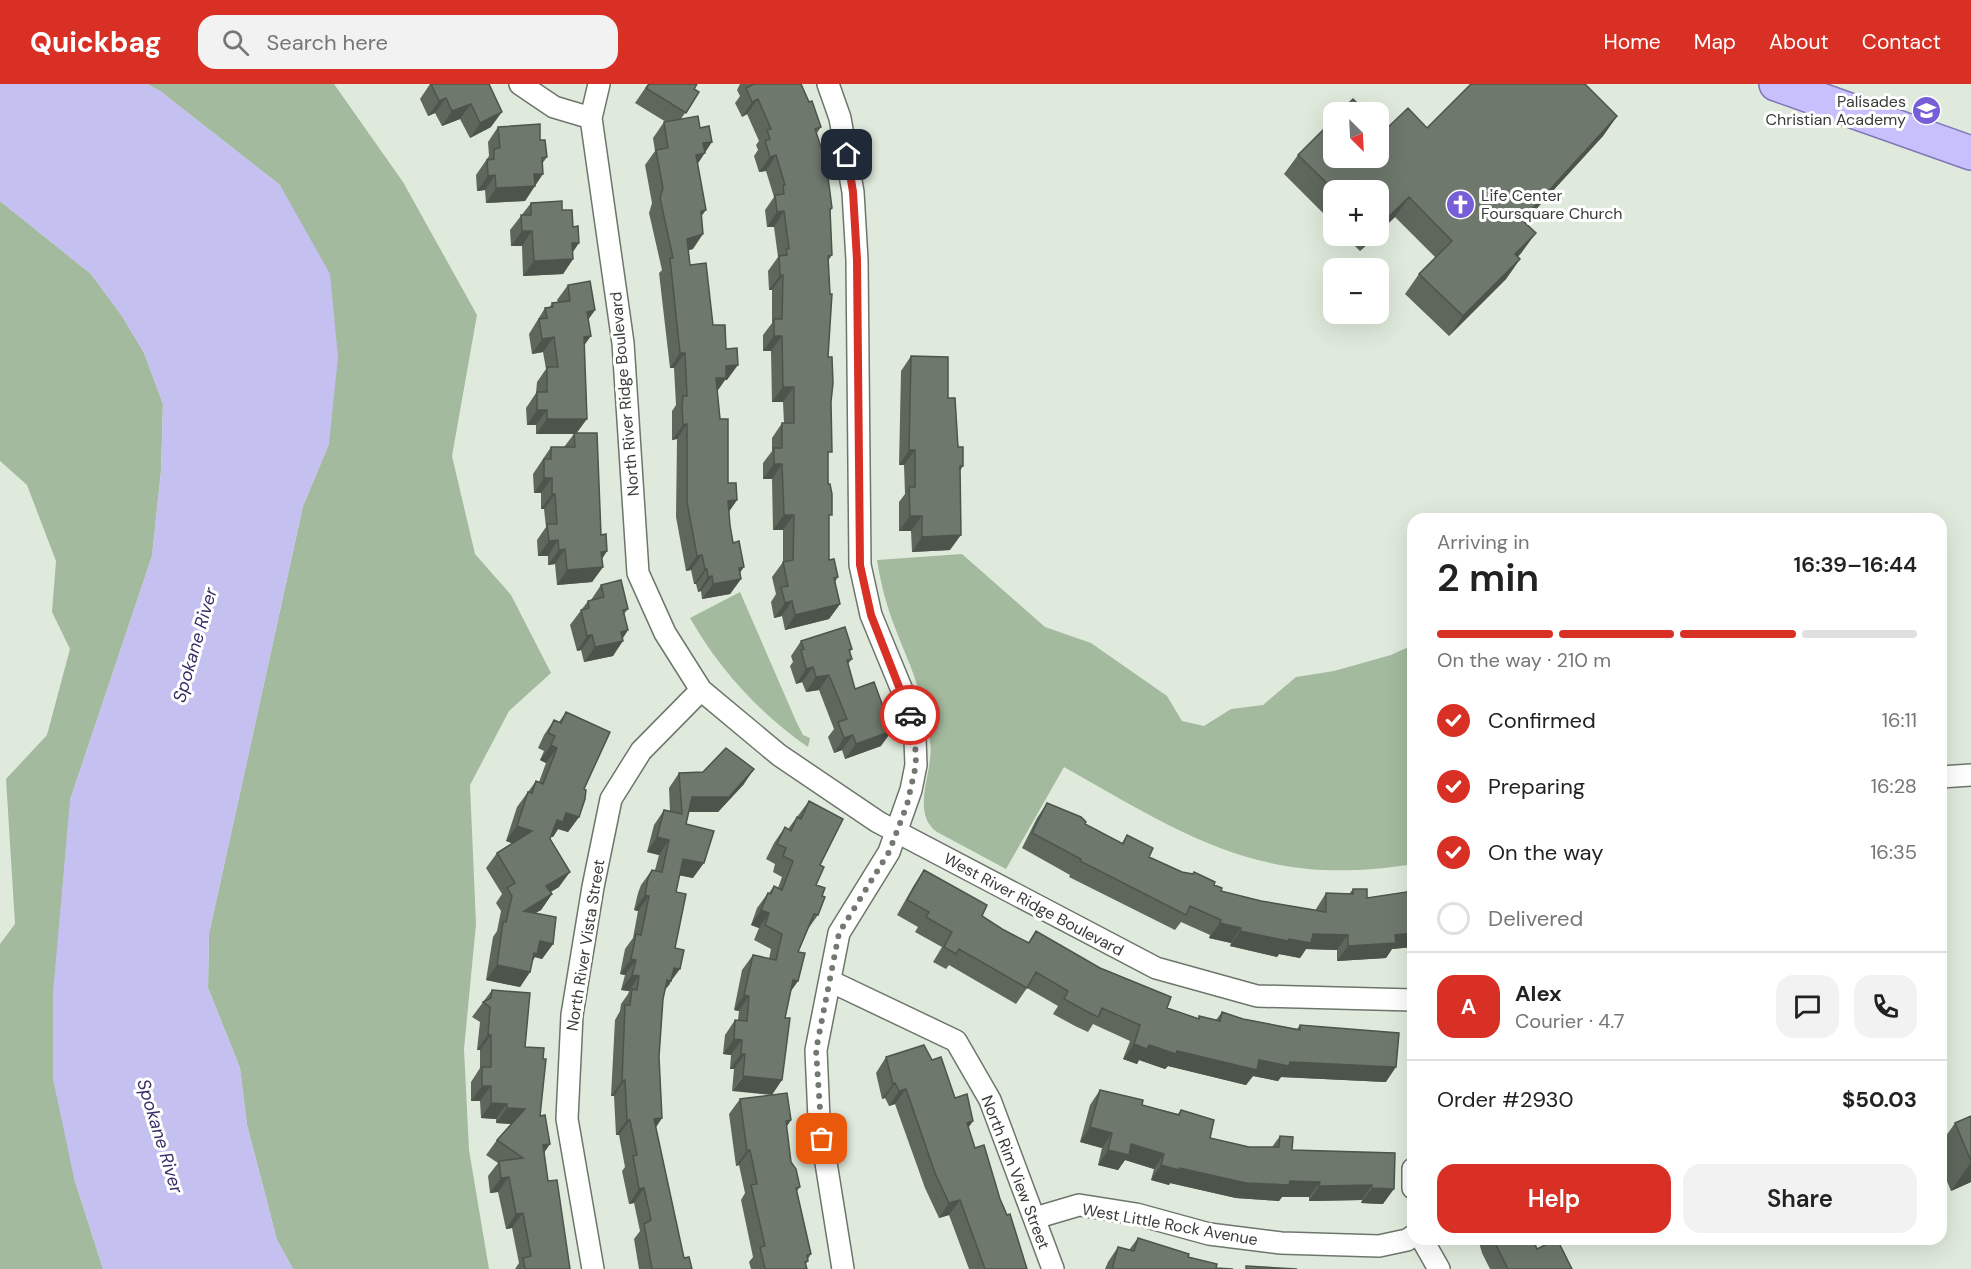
<!DOCTYPE html>
<html lang="en">
<head>
<meta charset="utf-8">
<style>
	:root { --surface:#fff; --page:#f2f2f2; --text:#222; --muted:#767676; --line:#e0e0e0; --accent:#d93025 }
	body { margin:0; font-family:"DM Sans",sans-serif; background:var(--page); color:var(--text); height:100vh; display:flex; flex-direction:column; font-size:22px; white-space:nowrap }
	* { box-sizing:border-box; margin:0 }
	p { font-size:20px; color:var(--muted) }
	.icon { flex:none; width:33px; height:33px; fill:none; stroke:currentColor; stroke-width:2; stroke-linecap:round; stroke-linejoin:round }
	.map { position:relative; flex:1; overflow:hidden }
	.panel { position:absolute; left:1407px; top:429px; width:540px; height:732px; display:flex; flex-direction:column; background:var(--surface); border-radius:18px; box-shadow:0 6px 24px #0002 }
	.panel>* { flex:none }
	.needle { width:39px; rotate:156deg }
	.tools { position:absolute; left:1323px; top:18px; display:grid; gap:12px }
	.tools a { display:grid; place-items:center; width:66px; height:66px; border-radius:12px; background:var(--surface); box-shadow:0 6px 24px #0002; font-size:30px }
	.pin { position:absolute; display:grid; place-items:center; width:51px; height:51px; color:#fff; margin:-26px; border-radius:12px; box-shadow:0 3px 9px #0006 }
	.courier { position:absolute; display:grid; place-items:center; width:60px; height:60px; margin:-30px; border:4px solid #d93025; border-radius:50%; background:#fff; color:#222; box-shadow:0 2px 8px #0007 }
	.head em { font-style:normal; font-weight:600 }
	.head div { display:flex; flex-direction:column-reverse }
	.head { display:flex; align-items:center; justify-content:space-between; height:102px; padding:0 30px }
	h1 { font-size:39px; font-weight:600; line-height:45px }
	.bar { display:grid; grid-template-columns:repeat(4,1fr); gap:9px 6px; align-content:center; height:72px; padding:0 30px }
	.bar i { height:8px; border-radius:4px; background:var(--line) }
	.bar .selected { background:var(--accent) }
	.bar p { grid-column:span 4 }
	.line { display:flex; align-items:center; gap:15px; padding:0 30px; border-top:2px solid var(--line) }
	.line div { flex:1 }
	.round { display:grid; place-items:center; flex:none; width:63px; height:63px; border-radius:18px; background:var(--page) }
	ol { padding:0 30px; list-style:none }
	li { display:flex; align-items:center; gap:18px; height:66px }
	li p { margin-inline-start:auto }
	li .icon { padding:6px; border-radius:50%; background:var(--accent); color:#fff; stroke-width:4 }
	li:last-child { color:var(--muted) }
	li i { width:33px; height:33px; border:3px solid var(--line); border-radius:50% }
	.cta { display:flex; gap:12px; margin-top:auto; padding:12px 30px }
	.cta a { flex:1; height:69px; border-radius:18px; background:var(--accent); color:#fff; font-size:24px; font-weight:600; line-height:69px; text-align:center }
	.cta a+a { background:var(--page); color:var(--text) }
	header { display:flex; align-items:center; gap:36px; box-sizing:border-box; height:84px; padding:0 30px; background:var(--accent); color:#fff }
	header strong { font-size:28px }
	nav { display:flex; gap:33px; margin-inline-start:auto; font-size:21px }
	.search { width:420px; height:54px; background:var(--page); display:flex; align-items:center; gap:15px; box-sizing:border-box; padding:0 21px; border-radius:18px; color:var(--muted); font-size:22px }
	.map>svg:first-child { display:block }
</style>
</head>
<body>
<header>
<strong>Quickbag</strong>
<div class="search"><svg class="icon" aria-label="search" viewBox="0 0 24 24"><circle cx="10" cy="10" r="6"/><path d="M15 15l6 6"/></svg>Search here</div>
<nav><a>Home</a><a>Map</a><a>About</a><a>Contact</a></nav>
</header>
<div class="map">
<svg width="1971" height="1185" viewBox="0 0 1971 1185">
	<rect width="100%" height="100%" fill="#dfeadc"/>
	<!-- green -->
	<path fill="#a3ba9e" d="M 147,0 L 334,0 L 403,98 L 477,231 L 452,372 L 475,470 L 511,511 L 551,589 L 509,627 L 470,701 L 476,840 L 464,965 L 469,1066 L 489,1185 L 293,1185 L 277,1156 L 247,1041 L 240,984 L 208,904 L 209,850 L 303,422 L 329,360 L 280,101 L 160,7 Z
		M 0,117 L 91,190 L 122,232 L 144,269 L 163,320 L 161,387 L 152,472 L 70,716 L 74,1094 L 103,1185 L 0,1185 L 0,860 L 15,840 L 6,695 L 47,651 L 70,565 L 52,528 L 56,477 L 27,401 L 0,377 Z
		M 962,470 L 1045,543 L 1091,559 L 1167,612 L 1182,637 L 1204,642 L 1231,625 L 1263,621 L 1296,593 L 1334,587 L 1391,571 L 1413,561 L 1413,780 C 1263,805 1188,753 1064,683 L 1006,785 L 937,748 C 909,728 935,686 930,657 C 925,631 920,606 910,581 C 894,541 884,520 877,476 Z
		M 740,508 L 796,637 L 803,651 L 810,654 L 808,663 C 760,630 719,585 690,534 Z"/>
	<!-- water -->
	<path fill="#c4c1f0" d="M 0,0 L 147,0 L 160,7 L 280,101 L 330,190 L 338,273 L 329,360 L 303,422 L 209,850 L 208,904 L 240,984 L 247,1041 L 277,1156 L 293,1185 L 103,1185 L 74,1094 L 53,995 L 53,909 L 70,716 L 152,472 L 161,387 L 163,320 L 144,269 L 122,232 L 91,190 L 0,117 Z"/>
	<g fill="none" stroke-linecap="round" stroke-linejoin="round">
		<defs>
			<path id="street" d="M 520,0 L 554,23 L 591,34
				M 599,0 L 591,34 L 623,259 L 638,489 L 665,549 L 701,606 L 779,671 L 878,738 L 1156,884 L 1257,912 L 1413,916
				M 828,0 L 840,34 L 853,108 L 857,176 L 860,481 L 871,531 L 904,611 L 915,655 L 916,681 L 911,706 L 889,768 L 839,849 L 816,966 L 819,1035 L 843,1185
				M 1941,693 L 1971,691
				M 830,897 L 956,957 L 990,1016 L 1053,1185
				M 1413,1085 L 1413,1104
				M 1035,1134 L 1079,1121 L 1136,1130 L 1209,1150 L 1281,1159 L 1379,1162 L 1407,1156 L 1413,1152
				M 1422,1155 L 1439,1185
				M 593,1185 L 567,1035 L 572,931 L 593,803 L 611,715 L 641,667 L 701,606"/>
			<path id="primary" d="M 1776,0 L 1971,69"/>
		</defs>
		<!-- street casing -->
		<use href="#street" stroke="#6c766a" stroke-width="24"/>
		<!-- primary casing -->
		<use href="#primary" stroke="#7e76b7" stroke-width="36"/>
		<!-- street -->
		<use href="#street" stroke="#fff" stroke-width="21"/>
		<!-- primary -->
		<use href="#primary" stroke="#c8bffd" stroke-width="33"/>
	</g>
	<!-- wall -->
	<path fill="#5f675d" d="M 430,0 L 489,0 L 491,43 L 470,54 L 460,35 L 442,42 L 435,29 L 428,32 L 420,15 Z
		M 648,0 L 694,5 L 699,8 L 681,35 L 705,68 L 697,80 L 701,133 L 693,165 L 688,166 L 690,181 L 713,241 L 727,296 L 725,296 L 717,307 L 728,399 L 737,416 L 729,427 L 730,441 L 741,495 L 730,510 L 702,515 L 701,507 L 698,508 L 696,500 L 694,500 L 691,486 L 686,487 L 676,433 L 677,355 L 672,356 L 672,327 L 676,321 L 674,284 L 670,284 L 659,189 L 662,186 L 649,129 L 652,119 L 645,81 L 655,67 L 653,54 L 664,38 L 666,38 L 635,19 Z
		M 740,0 L 801,0 L 821,43 L 817,49 L 832,124 L 830,128 L 832,171 L 828,177 L 828,273 L 831,318 L 828,375 L 829,476 L 838,493 L 835,498 L 840,520 L 829,535 L 785,546 L 782,532 L 774,534 L 771,518 L 776,510 L 772,493 L 783,478 L 783,446 L 773,446 L 772,395 L 763,395 L 763,379 L 772,367 L 772,354 L 782,339 L 784,339 L 783,318 L 772,318 L 771,267 L 763,267 L 763,251 L 772,239 L 772,206 L 769,206 L 768,187 L 778,173 L 774,143 L 767,143 L 765,126 L 774,113 L 766,87 L 759,88 L 754,72 L 758,66 L 756,61 L 759,57 L 747,30 L 742,33 L 735,19 L 740,12 L 737,6 Z
		M 1617,32 L 1603,52 L 1524,138 L 1522,168 L 1518,173 L 1520,175 L 1506,195 L 1449,252 L 1405,210 L 1419,190 L 1436,174 L 1395,133 L 1378,149 L 1378,106 L 1334,106 L 1334,140 L 1284,90 L 1298,71 L 1384,47 Z
		M 498,43 L 540,56 L 547,73 L 542,80 L 535,101 L 525,117 L 486,119 L 485,106 L 477,107 L 476,91 L 489,72 L 488,58 Z
		M 531,119 L 562,126 L 573,168 L 573,175 L 563,190 L 523,192 L 522,162 L 511,162 L 510,146 Z
		M 1345,152 L 1376,152 L 1360,167 Z
		M 568,201 L 595,226 L 588,236 L 585,261 L 577,349 L 601,451 L 607,467 L 602,475 L 603,483 L 592,498 L 557,501 L 555,480 L 548,481 L 548,472 L 538,472 L 537,456 L 546,443 L 544,425 L 541,425 L 541,409 L 534,409 L 533,390 L 551,363 L 564,363 L 574,350 L 536,350 L 536,341 L 527,341 L 526,324 L 536,309 L 537,298 L 546,285 L 543,268 L 532,270 L 529,250 L 545,224 L 549,224 L 552,219 L 558,218 L 557,216 Z
		M 911,272 L 948,314 L 963,382 L 960,387 L 950,466 L 912,468 L 911,447 L 899,447 L 899,418 L 905,410 L 904,381 L 899,381 L 901,287 Z
		M 601,501 L 628,525 L 624,530 L 628,546 L 623,554 L 613,572 L 584,578 L 581,566 L 577,567 L 570,541 L 588,517 L 591,516 Z
		M 801,557 L 852,565 L 850,568 L 852,575 L 848,580 L 855,605 L 881,662 L 845,675 L 842,666 L 834,669 L 828,653 L 834,645 L 819,606 L 806,608 L 802,598 L 796,600 L 790,582 L 793,578 L 791,572 Z
		M 566,628 L 584,705 L 579,733 L 568,748 L 558,745 L 553,753 L 551,752 L 550,755 L 559,803 L 550,808 L 552,810 L 541,826 L 535,829 L 553,860 L 542,875 L 535,873 L 532,877 L 530,888 L 520,903 L 486,896 L 493,853 L 497,847 L 501,827 L 496,819 L 502,810 L 486,784 L 497,769 L 512,759 L 506,757 L 517,723 L 536,697 L 539,698 L 546,679 L 540,676 L 544,667 L 538,664 L 544,651 L 554,636 L 559,638 Z
		M 679,689 L 744,700 L 718,728 L 689,728 L 686,740 L 693,794 L 679,791 L 676,808 L 675,864 L 670,900 L 665,906 L 663,915 L 659,973 L 662,1034 L 656,1043 L 684,1174 L 692,1185 L 639,1185 L 634,1155 L 640,1147 L 634,1119 L 629,1120 L 622,1087 L 625,1083 L 619,1051 L 616,1051 L 614,1012 L 611,1012 L 615,936 L 620,927 L 621,920 L 628,910 L 629,907 L 621,906 L 625,891 L 620,890 L 625,865 L 633,854 L 638,827 L 634,826 L 638,809 L 641,801 L 652,786 L 655,786 L 659,771 L 647,768 L 654,741 L 664,726 L 670,727 L 669,704 Z
		M 809,717 L 820,781 L 816,801 L 818,831 L 808,845 L 798,868 L 798,897 L 791,907 L 785,934 L 732,1007 L 734,985 L 730,985 L 731,971 L 723,970 L 725,951 L 735,936 L 738,936 L 739,927 L 734,926 L 742,886 L 753,871 L 769,875 L 771,865 L 754,856 L 759,844 L 751,841 L 757,824 L 768,809 L 769,809 L 774,802 L 778,804 L 782,793 L 773,788 L 775,780 L 766,775 L 774,759 L 785,743 L 788,745 Z
		M 1047,719 L 1085,740 L 1122,759 L 1127,751 L 1149,773 L 1182,788 L 1214,801 L 1221,807 L 1261,817 L 1316,826 L 1316,825 L 1326,809 L 1349,810 L 1353,805 L 1367,814 L 1413,807 L 1413,863 L 1392,865 L 1386,874 L 1337,877 L 1337,866 L 1306,865 L 1300,874 L 1279,870 L 1277,873 L 1230,862 L 1231,859 L 1209,854 L 1210,851 L 1181,838 L 1175,846 L 1069,793 L 1070,791 L 1022,764 L 1037,734 Z
		M 924,786 L 982,832 L 1002,845 L 1028,859 L 1036,847 L 1167,924 L 1198,935 L 1199,932 L 1216,936 L 1222,928 L 1243,935 L 1297,945 L 1300,941 L 1386,998 L 1281,993 L 1278,997 L 1253,992 L 1246,1001 L 1168,982 L 1165,985 L 1139,976 L 1137,980 L 1123,975 L 1130,957 L 1093,940 L 1088,948 L 1075,942 L 1053,930 L 1058,922 L 1027,904 L 1016,920 L 949,881 L 946,885 L 933,878 L 942,863 L 915,848 L 918,843 L 897,831 L 914,801 Z
		M 492,906 L 525,963 L 540,1032 L 548,1097 L 570,1185 L 515,1185 L 519,1179 L 512,1144 L 506,1145 L 498,1108 L 490,1109 L 488,1092 L 498,1079 L 486,1071 L 497,1056 L 511,1040 L 496,1039 L 496,1035 L 481,1034 L 480,1017 L 471,1017 L 471,998 L 480,984 L 480,966 L 477,966 L 480,938 L 472,933 Z
		M 886,973 L 955,1014 L 973,1037 L 968,1044 L 975,1064 L 1000,1115 L 1027,1185 L 969,1185 L 949,1131 L 939,1134 L 925,1104 L 895,1020 L 889,1022 L 885,1014 L 882,1015 L 876,989 Z
		M 1100,1006 L 1142,1021 L 1178,1030 L 1181,1026 L 1210,1054 L 1249,1063 L 1272,1063 L 1280,1052 L 1292,1066 L 1395,1069 L 1383,1120 L 1361,1119 L 1362,1116 L 1309,1117 L 1309,1113 L 1282,1113 L 1279,1117 L 1236,1114 L 1170,1099 L 1169,1101 L 1151,1096 L 1154,1085 L 1125,1076 L 1118,1086 L 1098,1081 L 1102,1064 L 1080,1058 L 1090,1021 Z
		M 740,1015 L 791,1036 L 786,1043 L 791,1078 L 800,1103 L 797,1107 L 811,1170 L 808,1175 L 808,1177 L 806,1180 L 807,1185 L 751,1185 L 749,1178 L 753,1173 L 741,1116 L 745,1109 L 739,1081 L 736,1082 L 729,1030 Z
		M 1971,1032 L 1971,1098 L 1951,1107 L 1941,1083 L 1941,1059 L 1955,1039 Z
		M 1138,1154 L 1216,1184 L 1233,1185 L 1105,1185 L 1108,1178 L 1118,1163 L 1129,1166 Z
		M 1478,1155 L 1533,1155 L 1537,1165 L 1572,1185 L 1490,1185 L 1482,1169 Z"/>
	<!-- shaded-wall -->
	<path fill="#4d544c" d="M 446,14 L 435,29 L 428,32 L 439,17 Z
		M 758,15 L 747,30 L 742,33 L 752,18 Z
		M 471,20 L 460,35 L 442,42 L 452,27 Z
		M 502,28 L 491,43 L 470,54 L 480,39 Z
		M 1617,32 L 1603,52 L 1508,156 L 1522,136 Z
		M 712,58 L 695,84 L 685,86 L 703,59 Z
		M 776,71 L 766,87 L 759,88 L 770,73 Z
		M 534,90 L 543,90 L 525,117 L 486,119 L 496,104 Z
		M 495,91 L 485,106 L 477,107 L 488,92 Z
		M 1409,113 L 1395,133 L 1378,149 L 1378,143 Z
		M 706,126 L 695,141 L 701,127 Z
		M 784,127 L 774,143 L 767,143 L 777,128 Z
		M 522,147 L 532,147 L 522,162 L 511,162 Z
		M 1536,149 L 1522,168 L 1501,189 L 1515,170 Z
		M 703,150 L 693,165 L 676,170 L 687,155 Z
		M 1371,152 L 1376,152 L 1360,167 Z
		M 572,159 L 579,159 L 569,174 Z
		M 573,175 L 563,190 L 523,192 L 534,177 Z
		M 1520,175 L 1506,195 L 1449,252 L 1463,232 Z
		M 780,191 L 783,191 L 772,206 L 769,206 Z
		M 595,226 L 584,241 L 587,228 Z
		M 591,252 L 580,267 L 584,253 Z
		M 774,252 L 782,252 L 771,267 L 763,267 Z
		M 554,253 L 543,268 L 532,270 L 542,255 Z
		M 680,269 L 685,269 L 674,284 L 670,284 Z
		M 738,281 L 727,296 L 725,296 L 716,309 L 705,310 L 726,282 Z
		M 783,303 L 794,303 L 783,318 L 772,318 Z
		M 537,326 L 547,326 L 536,341 L 527,341 Z
		M 547,335 L 587,335 L 576,350 L 536,350 Z
		M 687,340 L 677,355 L 672,356 L 683,341 Z
		M 909,366 L 915,366 L 904,381 L 899,381 Z
		M 774,380 L 782,380 L 772,395 L 763,395 Z
		M 544,394 L 552,394 L 541,409 L 534,409 Z
		M 552,410 L 555,410 L 544,425 L 541,425 Z
		M 737,416 L 726,432 L 728,417 Z
		M 784,431 L 794,431 L 783,446 L 773,446 Z
		M 910,432 L 922,432 L 911,447 L 899,447 Z
		M 961,451 L 950,466 L 912,468 L 922,453 Z
		M 558,456 L 548,472 L 538,472 L 549,457 Z
		M 565,465 L 555,480 L 548,481 L 559,466 Z
		M 607,467 L 596,483 L 601,468 Z
		M 702,471 L 691,486 L 686,487 L 697,472 Z
		M 603,483 L 592,498 L 557,501 L 567,486 Z
		M 744,483 L 735,496 L 741,495 L 730,510 L 702,515 L 713,500 L 739,484 Z
		M 705,485 L 707,485 L 696,500 L 694,500 Z
		M 712,492 L 701,507 L 698,508 L 708,493 Z
		M 792,517 L 782,532 L 774,534 L 785,519 Z
		M 840,520 L 829,535 L 785,546 L 795,531 Z
		M 628,546 L 620,558 L 623,557 L 613,572 L 584,578 L 595,563 L 621,548 Z
		M 592,551 L 581,566 L 577,567 L 587,552 Z
		M 813,583 L 802,598 L 796,600 L 806,585 Z
		M 829,591 L 819,606 L 806,608 L 816,593 Z
		M 892,647 L 881,662 L 845,675 L 856,660 Z
		M 853,651 L 842,666 L 834,669 L 844,654 Z
		M 551,661 L 557,664 L 546,679 L 540,676 Z
		M 754,685 L 744,700 L 718,728 L 682,728 L 692,713 Z
		M 566,729 L 579,733 L 568,748 L 558,745 L 553,753 L 546,751 L 557,736 Z
		M 517,742 L 532,747 L 521,762 L 506,757 Z
		M 657,753 L 669,756 L 659,771 L 647,768 Z
		M 683,775 L 704,779 L 693,794 L 672,790 Z
		M 570,788 L 559,803 L 536,817 L 546,802 Z
		M 552,810 L 541,826 L 513,842 L 524,827 Z
		M 645,811 L 649,812 L 638,827 L 634,826 Z
		M 761,826 L 769,829 L 759,844 L 751,841 Z
		M 1220,839 L 1241,844 L 1231,859 L 1209,854 Z
		M 1240,847 L 1289,855 L 1313,850 L 1348,851 L 1337,866 L 1306,865 L 1300,874 L 1279,870 L 1277,873 L 1230,862 Z
		M 1413,849 L 1413,863 L 1392,865 L 1386,874 L 1337,877 L 1348,862 L 1395,851 Z
		M 540,857 L 553,860 L 542,875 L 535,873 L 527,885 Z
		M 631,875 L 636,876 L 625,891 L 620,890 Z
		M 497,881 L 530,888 L 520,903 L 486,896 Z
		M 674,884 L 680,885 L 660,912 L 656,912 Z
		M 632,891 L 639,892 L 629,907 L 621,906 Z
		M 793,896 L 798,897 L 787,912 Z
		M 744,911 L 749,912 L 739,927 L 734,926 Z
		M 488,951 L 491,951 L 480,966 L 477,966 Z
		M 734,955 L 742,956 L 731,971 L 723,970 Z
		M 1134,960 L 1149,961 L 1177,967 L 1259,976 L 1396,983 L 1386,998 L 1281,993 L 1278,997 L 1253,992 L 1246,1001 L 1168,982 L 1165,985 L 1139,976 L 1137,980 L 1123,975 Z
		M 741,970 L 745,970 L 734,985 L 730,985 Z
		M 743,992 L 782,996 L 772,1011 L 732,1007 Z
		M 625,996 L 614,1012 L 611,1012 L 622,997 Z
		M 895,999 L 885,1014 L 882,1015 L 893,1000 Z
		M 482,1002 L 491,1002 L 480,1017 L 471,1017 Z
		M 906,1005 L 895,1020 L 889,1022 L 899,1007 Z
		M 491,1019 L 507,1020 L 496,1035 L 481,1034 Z
		M 507,1024 L 525,1025 L 514,1040 L 496,1039 Z
		M 662,1034 L 652,1049 L 654,1035 Z
		M 627,1036 L 630,1036 L 619,1051 L 616,1051 Z
		M 791,1036 L 781,1051 L 786,1037 Z
		M 973,1037 L 962,1052 L 967,1039 Z
		M 1090,1043 L 1112,1049 L 1102,1064 L 1080,1058 Z
		M 550,1060 L 540,1075 L 543,1061 Z
		M 1131,1060 L 1164,1070 L 1154,1085 L 1125,1076 L 1118,1086 L 1098,1081 L 1108,1066 Z
		M 750,1066 L 739,1081 L 736,1082 L 747,1067 Z
		M 1971,1078 L 1971,1098 L 1951,1107 Z
		M 1161,1081 L 1290,1097 L 1320,1098 L 1309,1113 L 1282,1113 L 1279,1117 L 1236,1114 L 1170,1099 L 1169,1101 L 1151,1096 Z
		M 509,1093 L 498,1108 L 490,1109 L 501,1094 Z
		M 1372,1101 L 1362,1116 L 1309,1117 L 1319,1102 Z
		M 644,1104 L 634,1119 L 629,1120 L 639,1105 Z
		M 1372,1104 L 1394,1105 L 1383,1120 L 1361,1119 Z
		M 960,1116 L 949,1131 L 939,1134 L 949,1119 Z
		M 523,1129 L 512,1144 L 506,1145 L 516,1130 Z"/>
	<!-- building -->
	<path fill="#6e786c" stroke="#4d544c" stroke-width="1.5" d="M 431,0 L 489,0 L 502,28 L 480,39 L 471,20 L 452,27 L 446,14 L 439,17 Z
		M 649,0 L 697,0 L 694,5 L 699,8 L 686,29 L 646,4 Z
		M 751,0 L 801,0 L 809,18 L 812,17 L 821,43 L 815,45 L 826,78 L 832,124 L 830,125 L 832,171 L 828,172 L 830,210 L 832,210 L 828,273 L 832,273 L 833,299 L 831,318 L 832,368 L 828,368 L 828,400 L 830,400 L 832,410 L 832,431 L 829,431 L 829,476 L 834,475 L 838,493 L 834,494 L 840,520 L 795,531 L 792,517 L 785,519 L 781,503 L 788,502 L 783,478 L 793,476 L 794,431 L 784,431 L 782,380 L 774,380 L 774,364 L 782,364 L 782,339 L 794,339 L 794,303 L 783,303 L 782,252 L 774,252 L 774,235 L 782,235 L 783,191 L 780,191 L 779,172 L 787,171 L 786,165 L 789,165 L 784,127 L 777,128 L 775,111 L 784,110 L 783,101 L 785,101 L 776,71 L 770,73 L 765,57 L 770,55 L 767,46 L 771,45 L 758,15 L 752,18 L 746,4 L 752,1 Z
		M 1471,0 L 1585,0 L 1617,32 L 1522,136 L 1536,149 L 1515,170 L 1520,175 L 1463,232 L 1419,190 L 1452,157 L 1409,113 L 1378,143 L 1378,106 L 1334,106 L 1298,71 L 1334,35 L 1334,74 L 1378,74 L 1378,41 L 1384,47 L 1408,24 L 1427,44 Z
		M 1353,15 L 1366,28 L 1340,28 Z
		M 698,32 L 700,44 L 709,42 L 712,58 L 703,59 L 705,69 L 696,71 L 706,126 L 701,127 L 703,150 L 687,155 L 690,181 L 706,179 L 713,241 L 725,241 L 726,265 L 737,264 L 738,281 L 726,282 L 726,294 L 716,294 L 720,335 L 728,335 L 728,399 L 736,399 L 737,416 L 728,417 L 730,441 L 733,459 L 739,457 L 744,483 L 739,484 L 741,495 L 713,500 L 712,492 L 708,493 L 707,485 L 705,485 L 702,471 L 697,472 L 687,418 L 687,340 L 683,341 L 682,322 L 683,312 L 687,312 L 685,269 L 680,269 L 670,174 L 673,174 L 660,114 L 663,104 L 656,66 L 668,64 L 664,38 Z
		M 540,40 L 540,56 L 545,56 L 547,73 L 542,74 L 543,90 L 534,90 L 535,102 L 496,104 L 495,91 L 488,92 L 487,76 L 494,75 L 494,65 L 500,64 L 498,43 Z
		M 562,117 L 562,126 L 572,126 L 573,143 L 578,142 L 579,159 L 572,159 L 573,175 L 534,177 L 532,147 L 522,147 L 521,131 L 531,131 L 531,119 Z
		M 590,197 L 595,226 L 587,228 L 591,252 L 584,253 L 587,335 L 547,335 L 547,326 L 537,326 L 537,308 L 547,308 L 547,283 L 558,283 L 554,253 L 542,255 L 539,235 L 547,234 L 545,224 L 553,223 L 552,219 L 570,217 L 568,201 Z
		M 911,272 L 948,273 L 948,314 L 955,314 L 958,363 L 963,363 L 963,382 L 960,382 L 961,451 L 922,453 L 922,432 L 910,432 L 909,403 L 915,403 L 915,366 L 909,366 Z
		M 574,349 L 597,349 L 601,451 L 606,450 L 607,467 L 601,468 L 603,483 L 567,486 L 565,465 L 559,466 L 558,456 L 549,457 L 547,440 L 557,440 L 555,410 L 552,410 L 552,394 L 544,394 L 544,375 L 551,375 L 551,363 L 575,363 Z
		M 621,496 L 628,525 L 623,526 L 628,546 L 621,548 L 623,557 L 595,563 L 592,551 L 587,552 L 581,526 L 589,524 L 588,517 L 604,513 L 601,501 Z
		M 845,543 L 852,565 L 849,566 L 852,575 L 847,576 L 855,605 L 874,598 L 892,647 L 856,660 L 853,651 L 844,654 L 838,638 L 847,635 L 829,591 L 816,593 L 813,583 L 806,585 L 801,566 L 804,565 L 801,557 Z
		M 566,628 L 610,648 L 584,705 L 586,706 L 585,715 L 579,733 L 566,729 L 563,738 L 557,736 L 550,755 L 570,788 L 546,802 L 552,810 L 524,827 L 556,833 L 553,860 L 540,857 L 537,870 L 534,869 L 530,888 L 497,881 L 503,838 L 506,838 L 512,812 L 507,804 L 515,799 L 497,769 L 532,747 L 517,742 L 528,708 L 532,709 L 536,697 L 543,700 L 557,664 L 551,661 L 555,652 L 548,649 L 554,636 L 561,639 Z
		M 726,664 L 754,685 L 729,713 L 692,713 L 686,740 L 714,747 L 704,779 L 683,775 L 676,808 L 686,810 L 675,864 L 684,866 L 680,885 L 674,884 L 671,897 L 667,896 L 663,915 L 659,973 L 662,1034 L 654,1035 L 684,1174 L 689,1173 L 692,1185 L 652,1185 L 644,1140 L 651,1136 L 644,1104 L 639,1105 L 633,1072 L 637,1071 L 630,1036 L 627,1036 L 625,996 L 622,997 L 625,921 L 630,921 L 632,905 L 637,906 L 639,892 L 632,891 L 636,876 L 631,875 L 636,850 L 641,851 L 649,812 L 645,811 L 648,794 L 652,786 L 662,788 L 669,756 L 657,753 L 664,726 L 682,730 L 679,689 L 703,688 Z
		M 809,717 L 843,735 L 820,781 L 824,783 L 816,801 L 825,804 L 822,812 L 825,813 L 818,831 L 814,830 L 798,868 L 805,869 L 798,897 L 793,896 L 785,934 L 790,934 L 782,996 L 743,992 L 745,970 L 741,970 L 742,956 L 734,955 L 735,936 L 747,937 L 749,912 L 744,911 L 753,871 L 776,876 L 782,850 L 765,841 L 769,829 L 761,826 L 768,809 L 771,810 L 774,802 L 782,806 L 793,777 L 783,772 L 786,764 L 777,760 L 785,743 L 791,747 L 797,733 L 801,735 Z
		M 1047,719 L 1081,733 L 1086,738 L 1085,740 L 1123,760 L 1127,751 L 1153,764 L 1149,773 L 1182,788 L 1193,790 L 1194,788 L 1215,798 L 1214,801 L 1222,804 L 1221,807 L 1261,817 L 1326,828 L 1326,809 L 1353,810 L 1353,805 L 1367,805 L 1367,814 L 1413,807 L 1413,849 L 1395,851 L 1396,859 L 1348,862 L 1348,851 L 1313,850 L 1311,859 L 1289,855 L 1288,857 L 1240,847 L 1241,844 L 1220,839 L 1221,836 L 1190,822 L 1186,831 L 1080,777 L 1081,775 L 1032,749 Z
		M 924,786 L 987,821 L 982,832 L 1002,845 L 1029,859 L 1036,847 L 1100,884 L 1171,913 L 1167,924 L 1199,935 L 1199,932 L 1220,937 L 1222,928 L 1243,935 L 1300,946 L 1300,941 L 1399,949 L 1396,983 L 1290,978 L 1289,982 L 1259,976 L 1257,986 L 1177,967 L 1176,970 L 1149,961 L 1147,965 L 1134,960 L 1140,941 L 1102,924 L 1098,933 L 1086,927 L 1064,915 L 1068,907 L 1036,888 L 1027,904 L 959,865 L 956,870 L 944,863 L 952,848 L 926,833 L 929,828 L 907,816 Z
		M 492,906 L 530,909 L 525,963 L 544,964 L 543,975 L 546,975 L 540,1032 L 545,1031 L 550,1060 L 543,1061 L 548,1097 L 557,1096 L 570,1185 L 525,1185 L 523,1174 L 531,1172 L 523,1129 L 516,1130 L 509,1093 L 501,1094 L 499,1077 L 523,1074 L 497,1056 L 525,1025 L 507,1024 L 507,1020 L 491,1019 L 491,1002 L 482,1002 L 482,983 L 491,983 L 491,951 L 488,951 L 490,923 L 483,918 L 491,914 Z
		M 924,961 L 932,976 L 941,973 L 955,1014 L 967,1010 L 973,1037 L 967,1039 L 975,1064 L 984,1061 L 1000,1115 L 1007,1131 L 1010,1130 L 1027,1185 L 985,1185 L 960,1116 L 949,1119 L 935,1089 L 906,1005 L 899,1007 L 895,999 L 893,1000 L 886,973 Z
		M 1100,1006 L 1143,1016 L 1142,1021 L 1179,1031 L 1181,1026 L 1214,1036 L 1210,1054 L 1249,1063 L 1279,1063 L 1280,1052 L 1293,1053 L 1292,1066 L 1395,1069 L 1394,1105 L 1372,1104 L 1372,1101 L 1319,1102 L 1320,1098 L 1290,1097 L 1289,1101 L 1246,1099 L 1180,1084 L 1179,1086 L 1161,1081 L 1164,1070 L 1131,1060 L 1129,1071 L 1108,1066 L 1112,1049 L 1090,1043 Z
		M 787,1009 L 791,1036 L 786,1037 L 791,1078 L 796,1085 L 800,1103 L 796,1104 L 811,1170 L 807,1171 L 808,1177 L 805,1178 L 807,1185 L 765,1185 L 760,1163 L 765,1162 L 751,1101 L 757,1100 L 750,1066 L 747,1067 L 740,1015 Z
		M 1971,1032 L 1971,1077 L 1955,1039 Z
		M 1138,1154 L 1189,1170 L 1188,1173 L 1217,1180 L 1216,1184 L 1233,1185 L 1112,1185 L 1118,1163 L 1134,1167 Z
		M 1493,1155 L 1533,1155 L 1537,1165 L 1557,1155 L 1572,1185 L 1508,1185 Z
		M 1246,1182 L 1297,1185 L 1246,1185 Z"/>
	<g fill="none" stroke-linecap="round" stroke-linejoin="round">
		<!-- done -->
		<path stroke="#727971" stroke-width="6" stroke-dasharray="0 10.8" d="M 822,1055 L 816,966 L 839,849 L 889,768 L 907,721 L 916,681 L 915,655 L 910,631"/>
		<!-- route -->
		<path stroke="#d93025" stroke-width="8" d="M 847,71 L 853,108 L 857,176 L 860,481 L 871,531 L 910,631"/>
	</g>
	<!-- icons -->
	<defs>
		<symbol id="school-disc" viewBox="-11 -11 22 22"><circle r="9.5" fill="#765ed8" stroke="#fff"/><path d="M0-5L7-2L0 1L-7-2ZM-4 1L0 2.5L4 1V4Q0 6-4 4Z" fill="#fff"/></symbol>
		<symbol id="church-disc" viewBox="-11 -11 22 22"><circle r="9.5" fill="#765ed8" stroke="#fff"/><path d="M-1.2-6h2.4v3.5h3.3v2.4h-3.3V6h-2.4V-.1h-3.3v-2.4h3.3Z" fill="#fff"/></symbol>
	</defs>
	<g fill-rule="evenodd">
		<use href="#school-disc" x="1910" y="10" width="33" height="33"/>
		<use href="#church-disc" x="1444" y="104" width="33" height="33"/>
	</g>
	<g text-anchor="middle" stroke-width="6" stroke-linejoin="round" paint-order="stroke">
		<!-- poi labels -->
		<g font-size="16" fill="#383c37" stroke="#fff" text-anchor="end">
			<text x="1906" y="23">Palisades<tspan x="1906" dy="18">Christian Academy</tspan></text>
			<text x="1481" y="117" text-anchor="start">Life Center<tspan x="1481" dy="18">Foursquare Church</tspan></text>
		</g>
		<!-- street labels -->
		<g font-size="16" fill="#383c37" stroke="#fff">
			<text transform="translate(624 310) rotate(-95)" y="6">North River Ridge Boulevard</text>
			<text transform="translate(1034 820) rotate(28)" y="6">West River Ridge Boulevard</text>
			<text transform="translate(585 861) rotate(-81)" y="6">North River Vista Street</text>
			<text transform="translate(1016 1088) rotate(69)" y="6">North Rim View Street</text>
			<text transform="translate(1170 1140) rotate(10)" y="6">West Little Rock Avenue</text>
		</g>
		<!-- water labels -->
		<g font-size="18" font-style="italic" fill="#382e66" stroke="#fff">
			<text transform="translate(195 561) rotate(-74)" y="6">Spokane River</text>
			<text transform="translate(160 1052) rotate(73)" y="6">Spokane River</text>
		</g>
	</g>
</svg>
<div class="tools">
<a><svg class="needle" viewBox="-14 -14 28 28"><path d="M0-13l5 13h-10z" fill="#e53935"/><path d="M0 13l5-13h-10z" fill="#767676"/></svg></a>
<a>+</a>
<a>−</a>
</div>
<div class="pin" style="left:822px;top:1055px;background:#ea580c"><svg class="icon" aria-label="bag" viewBox="0 0 24 24"><path d="M5 8h14l-1 12H6zM9 8a3 3 0 0 1 6 0"/></svg></div>
<div class="pin" style="left:847px;top:71px;background:#1f2937"><svg class="icon" aria-label="home" viewBox="0 0 24 24"><path d="M3 11l9-7 9 7M6 9v11h12V9"/></svg></div>
<div class="courier" style="left:910px;top:631px"><svg class="icon" aria-label="car" viewBox="0 0 24 24"><path d="M5 17H2v-5l4-1 3-4h7l3 4 3 1v5h-3M9 17h6M6 11h13"/><circle cx="7" cy="17" r="2"/><circle cx="17" cy="17" r="2"/></svg></div>
<section class="panel">
<div class="head"><div><h1>2 min</h1><p>Arriving in</p></div><em>16:39–16:44</em></div>
<div class="bar"><i class="selected"></i><i class="selected"></i><i class="selected"></i><i></i><p>On the way · 210 m</p></div>
<ol>
<li><svg class="icon" aria-label="check" viewBox="0 0 24 24"><path d="M5 12l5 5 9-10"/></svg>Confirmed<p>16:11</p></li>
<li><svg class="icon" aria-label="check" viewBox="0 0 24 24"><path d="M5 12l5 5 9-10"/></svg>Preparing<p>16:28</p></li>
<li><svg class="icon" aria-label="check" viewBox="0 0 24 24"><path d="M5 12l5 5 9-10"/></svg>On the way<p>16:35</p></li>
<li><i></i>Delivered</li>
</ol>
<div class="line" style="height:108px"><b class="round" style="background:var(--accent);color:#fff">A</b><div><b>Alex</b><p>Courier · 4.7</p></div><a class="round"><svg class="icon" aria-label="chat" viewBox="0 0 24 24"><path d="M4 5h16v11H9l-5 4z"/></svg></a><a class="round"><svg class="icon" aria-label="phone" viewBox="0 0 24 24"><path d="M5 4h4l2 5-3 2q2 4 5 5l2-3 5 2v4C11 20 4 13 5 4z"/></svg></a></div>
<div class="line" style="height:78px"><div>Order #2930</div><b>$50.03</b></div>
<div class="cta"><a>Help</a><a>Share</a></div>
</section>
</div>
</body>
</html>
